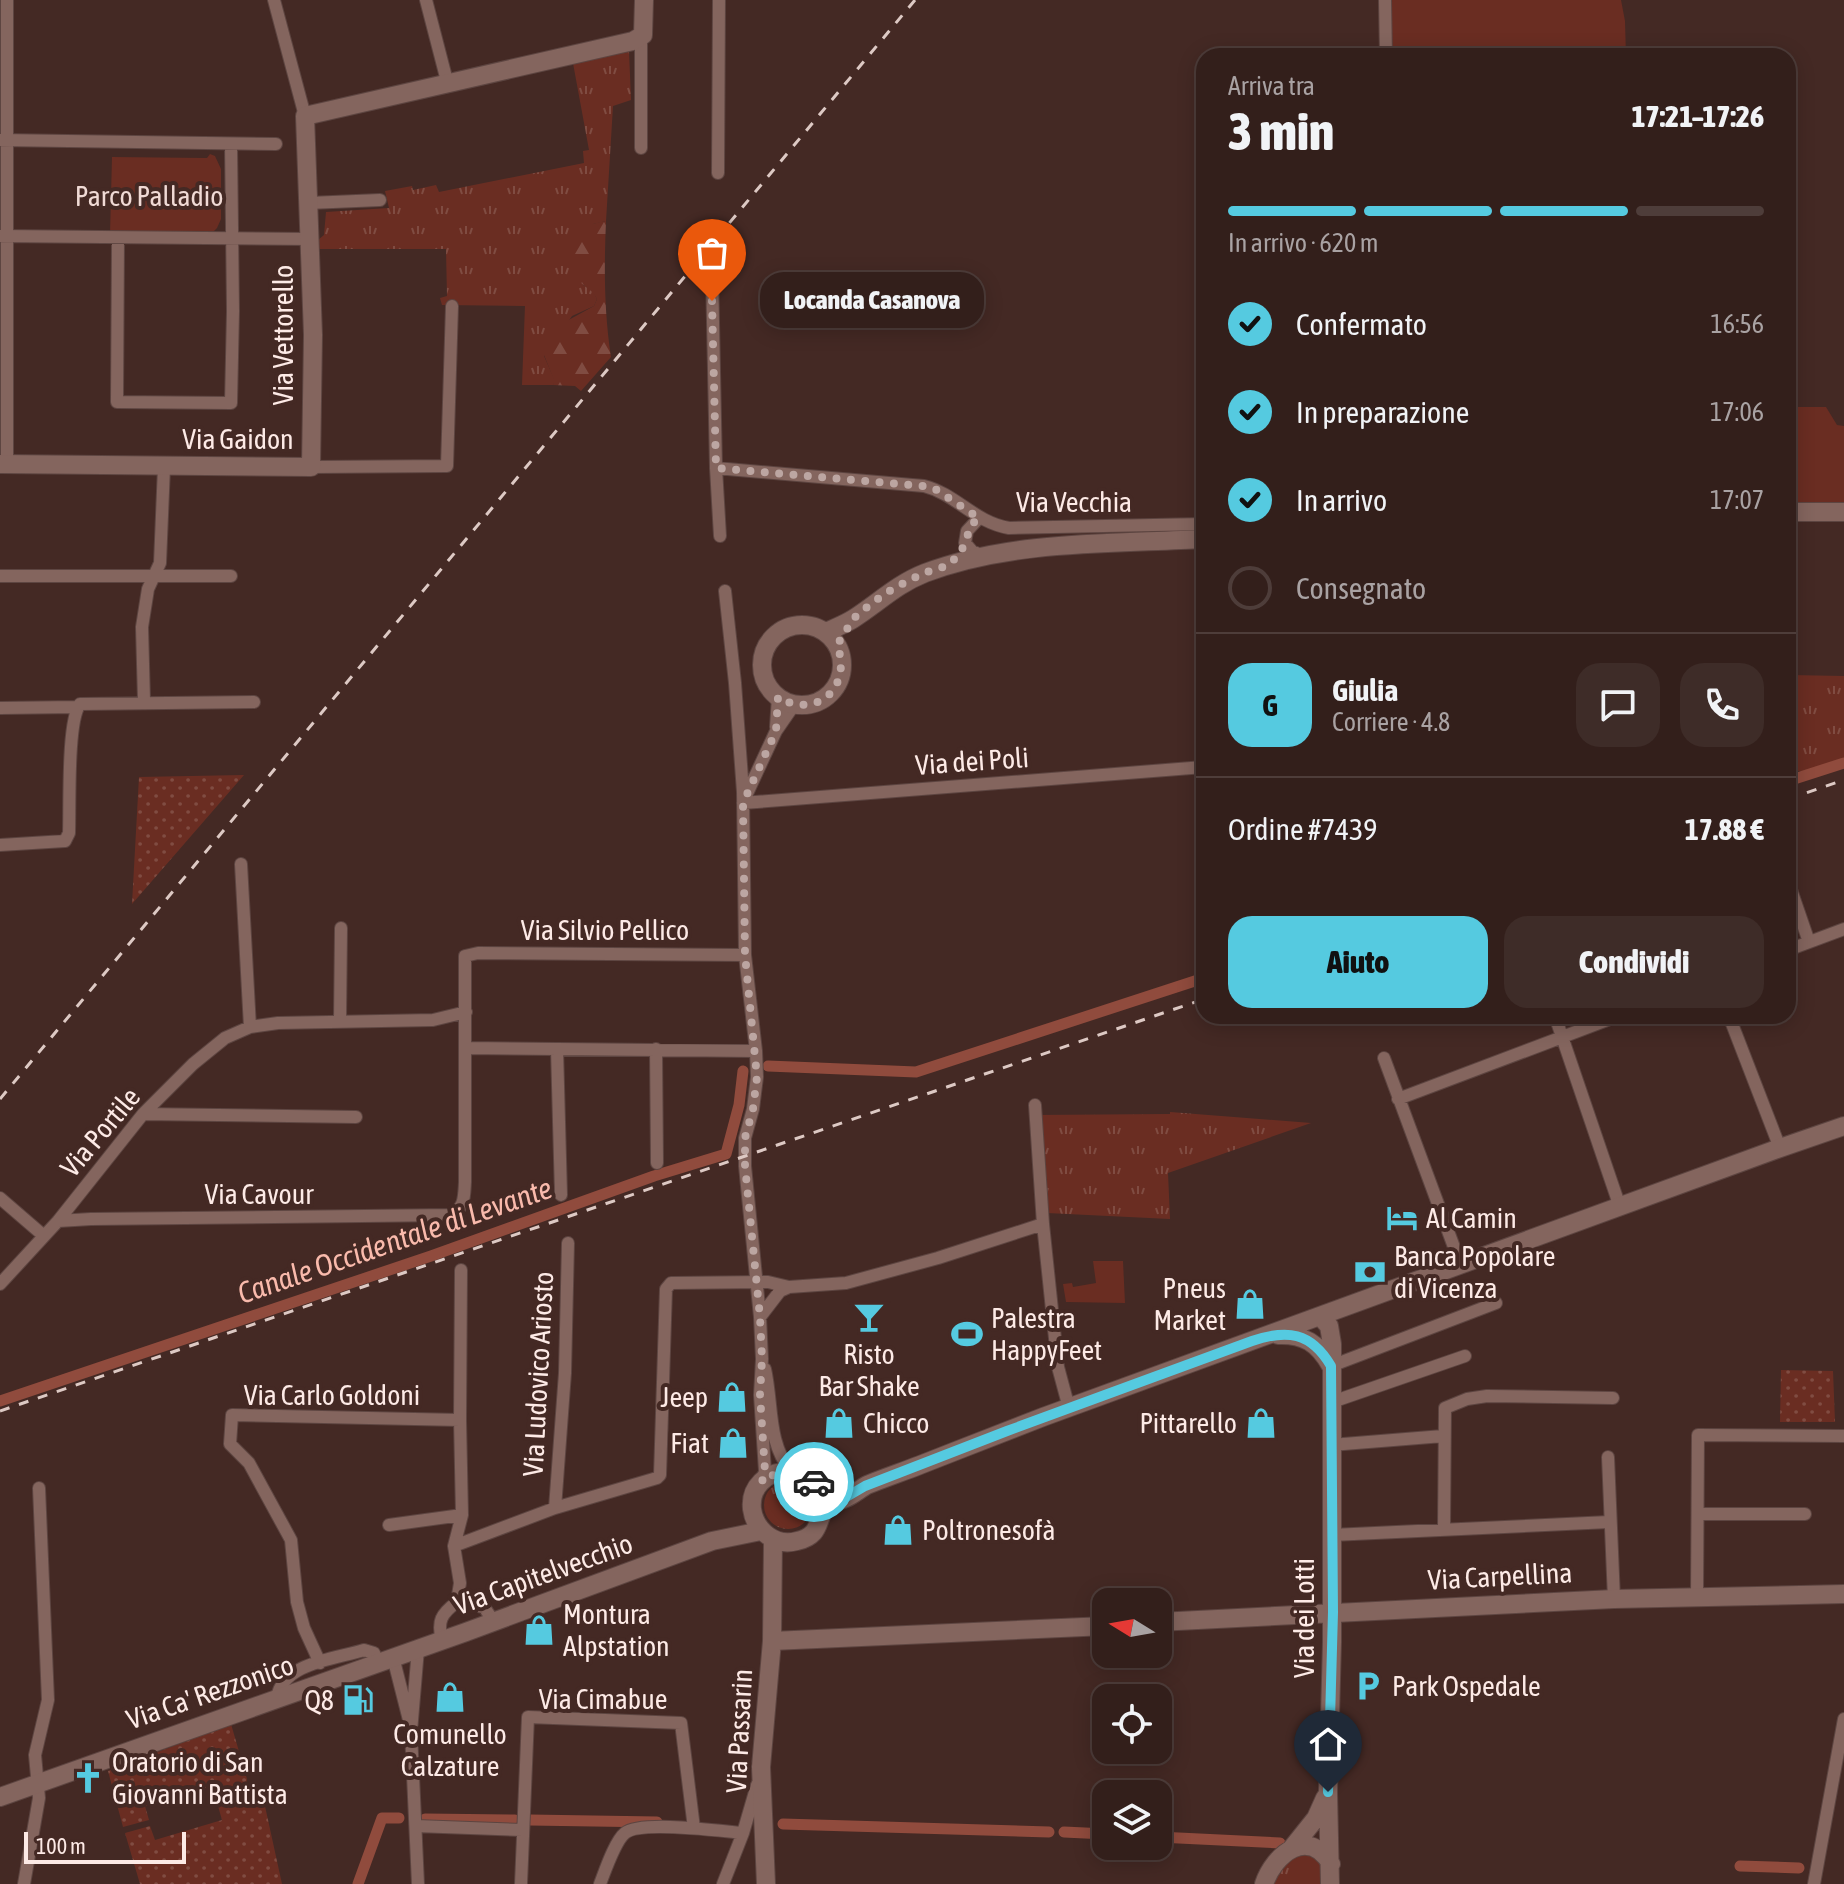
<!DOCTYPE html>
<html lang="it">
<head>
<meta charset="utf-8">
<style>
	:root { --surface:#331f1b; --page:#3e2c28; --text:#f1f3f6; --muted:#a9a2a3; --line:#4e3d3a; --accent:#55cae0 }
	body { margin:0; font-family:"Asap Condensed",sans-serif; background:var(--page); color:var(--text); height:100vh; display:flex; flex-direction:column; font-size:30px; white-space:nowrap }
	* { box-sizing:border-box; margin:0 }
	p { font-size:26px; color:var(--muted) }
	.icon { flex:none; width:44px; height:44px; fill:none; stroke:currentColor; stroke-width:2; stroke-linecap:round; stroke-linejoin:round }
	.map { position:relative; flex:1; overflow:hidden }
	.side { position:absolute; left:1196px; top:48px; width:600px; height:976px; display:flex; flex-direction:column; background:var(--surface); border-radius:24px; box-shadow:0 4px 20px #0003,0 0 0 2px var(--line) }
	.side>* { flex:none }
	.needle { width:52px; rotate:281deg }
	.fabs { position:absolute; left:1092px; top:1588px; display:grid; gap:16px }
	.fabs a { display:grid; place-items:center; width:80px; height:80px; border-radius:16px; background:var(--surface); box-shadow:0 4px 20px #0003,0 0 0 2px var(--line); font-size:40px }
	.scale { position:absolute; left:24px; bottom:20px; width:162px; box-sizing:border-box; padding-left:8px; border:4px solid #fdeae6; border-top:0; font-size:22px; line-height:28px; white-space:nowrap; color:#fdeae6; -webkit-text-stroke:6px #442924; paint-order:stroke }
	.pin { position:absolute; display:grid; place-items:center; width:68px; height:68px; color:#fff; margin:-82px -34px; border-radius:50% 50% 50% 0; rotate:-45deg; box-shadow:0 0 8px #0007 }
	.pin .icon { rotate:45deg }
	.courier { position:absolute; display:grid; place-items:center; width:80px; height:80px; margin:-40px; border:6px solid #55cae0; border-radius:50%; background:#fff; color:#222; box-shadow:0 2px 10px #0007 }
	.bubble { position:absolute; height:56px; border-radius:24px; background:var(--surface); box-shadow:0 4px 20px #0003,0 0 0 2px var(--line); font-size:26px; font-weight:800; line-height:56px; text-align:center }
	.overview em { font-style:normal; font-weight:800 }
	.overview div { display:flex; flex-direction:column-reverse }
	.overview { display:flex; align-items:center; justify-content:space-between; height:136px; padding:0 32px }
	h1 { font-size:52px; font-weight:800; line-height:60px }
	.bar { display:grid; grid-template-columns:repeat(4,1fr); gap:12px 8px; align-content:center; height:96px; padding:0 32px }
	.bar i { height:10px; border-radius:6px; background:var(--line) }
	.bar .current { background:var(--accent) }
	.bar p { grid-column:span 4 }
	.line { display:flex; align-items:center; gap:20px; padding:0 32px; border-top:2px solid var(--line) }
	.line div { flex:1 }
	.round { display:grid; place-items:center; flex:none; width:84px; height:84px; border-radius:24px; background:var(--page) }
	ol { padding:0 32px; list-style:none }
	li { display:flex; align-items:center; gap:24px; height:88px }
	li p { margin-inline-start:auto }
	li .icon { padding:8px; border-radius:50%; background:var(--accent); color:#111; stroke-width:4 }
	li:last-child { color:var(--muted) }
	li i { width:44px; height:44px; border:4px solid var(--line); border-radius:50% }
	.action { display:flex; gap:16px; margin-top:auto; padding:16px 32px }
	.action a { flex:1; height:92px; border-radius:24px; background:var(--accent); color:#111; font-size:32px; font-weight:800; line-height:92px; text-align:center }
	.action a+a { background:var(--page); color:var(--text) }
	.map>svg:first-child { display:block }
</style>
</head>
<body>
<div class="map">
<svg width="1844" height="1884" viewBox="0 0 1844 1884">
	<defs>
		<pattern id="grass-tufts" width="24" height="20" patternUnits="userSpaceOnUse" patternTransform="scale(2)"><rect width="24" height="20" fill="#6a2d22"/><path d="M3 7l-1-3M5 7V3M7 7l1-3M15 17l-1-3M17 17v-4M19 17l1-3" fill="none" stroke="#804c42"/></pattern>
		<pattern id="forest-firs" width="22" height="20" patternUnits="userSpaceOnUse" patternTransform="scale(2)"><rect width="22" height="20" fill="#6a2d22"/><path d="M5 1l3.5 6h-7zM16 11l3.5 6h-7z" fill="#804c42"/></pattern>
		<pattern id="park-dots" width="8" height="8" patternUnits="userSpaceOnUse" patternTransform="scale(2)"><rect width="8" height="8" fill="#6a2d22"/><path d="M2 2h.1M6 6h.1" fill="none" stroke="#804c42" stroke-width="1.8" stroke-linecap="round"/></pattern>
	</defs>
	<rect width="100%" height="100%" fill="#442924"/>
	<!-- grass -->
	<path fill="url(#grass-tufts)" d="M 629,51 L 631,100 L 613,106 L 606,221 L 593,224 L 583,285 L 593,291 L 597,299 L 594,306 L 572,316 L 544,356 L 555,381 L 553,385 L 522,385 L 525,306 L 442,305 L 440,298 L 447,296 L 446,249 L 318,249 L 318,240 L 324,235 L 326,212 L 389,208 L 385,191 L 412,186 L 413,190 L 436,185 L 439,192 L 584,163 L 583,151 L 589,150 L 573,63 Z
		M 1788,675 L 1844,676 L 1844,765 L 1827,771 L 1788,771 Z
		M 1170,1112 L 1311,1123 L 1168,1173 L 1170,1219 L 1047,1213 L 1034,1115 L 1170,1114 Z
		M764 1505a24 24 0 1 1 48 0a24 24 0 1 1-48 0Z
		M 1308,1853 L 1324,1864 L 1325,1884 L 1272,1884 C 1281,1868 1289,1856 1308,1853 Z"/>
	<!-- forest -->
	<path fill="url(#forest-firs)" d="M 606,221 C 604,267 604,311 611,357 L 581,391 L 575,386 L 553,385 L 554,380 L 544,355 L 547,346 L 565,322 L 594,306 L 597,299 C 592,288 581,286 575,276 C 567,262 578,237 588,227 C 593,223 600,222 606,221 Z"/>
	<!-- park -->
	<path fill="url(#park-dots)" d="M 244,775 L 132,904 L 139,777 Z
		M 1781,1370 L 1833,1371 L 1835,1422 L 1780,1422 Z
		M 231,1724 L 247,1779 L 246,1789 L 217,1800 L 212,1786 L 145,1806 L 149,1820 L 123,1827 L 108,1771 Z
		M 263,1797 L 282,1884 L 140,1884 L 125,1833 L 150,1826 L 155,1840 L 222,1820 L 218,1806 Z"/>
	<!-- garden -->
	<path fill="#6a2d22" d="M 1385,0 L 1621,0 L 1625,21 L 1626,56 L 1386,56 Z
		M 210,154 L 215,156 L 221,169 L 221,219 L 217,228 L 210,235 L 110,234 L 112,157 L 207,158 Z
		M 1788,407 L 1826,407 L 1837,425 L 1844,426 L 1844,509 L 1788,507 Z
		M 1093,1261 L 1123,1261 L 1125,1303 L 1066,1302 L 1063,1284 L 1072,1283 L 1073,1287 L 1096,1283 Z"/>
	<g fill="none" stroke-linecap="round" stroke-linejoin="round">
		<!-- canal -->
		<path stroke="#904b3d" stroke-width="11" d="M 1788,781 L 1844,763
			M 768,1066 L 916,1072 L 1204,978
			M 0,1401 L 431,1256 L 654,1176 L 726,1154 L 739,1105 L 743,1071
			M 425,1819 L 515,1820
			M 530,1820 L 657,1822
			M 783,1824 L 1049,1832
			M 1064,1832 L 1106,1834
			M 1158,1837 L 1280,1843
			M 1740,1866 L 1799,1868
			M 358,1884 L 382,1818 L 399,1818"/>
		<defs>
			<path id="street" d="M 274,0 L 305,116
				M 426,0 L 448,85
				M 1385,0 L 1386,56
				M 641,38 L 641,148
				M 0,140 L 276,144
				M 718,173 L 719,0
				M 309,203 L 380,200
				M 0,236 L 311,239
				M 118,238 L 117,402 L 231,403 L 233,311 L 231,144
				M 712,273 L 716,468 L 720,536
				M 7,464 L 7,0
				M 311,467 L 447,466 L 452,306
				M 716,468 L 924,486 C 956,494 974,522 1009,528 L 1204,524
				M 979,518 L 967,531 L 965,543 L 972,551 L 983,556
				M 0,576 L 231,576
				M 725,591 L 735,683 L 743,792 L 745,955 L 756,1051 L 757,1077 L 753,1109 L 745,1138 L 745,1166 L 760,1317 L 762,1359 L 760,1395 L 765,1471 L 762,1482
				M 144,701 L 142,627 L 148,589 L 160,563 L 164,467
				M 0,708 L 76,707
				M 776,727 L 778,697
				M 744,800 L 776,731 L 794,705
				M 743,803 L 1204,767
				M 0,845 L 65,841 L 69,833 C 70,807 67,721 80,704 L 254,702
				M 241,864 L 250,1027
				M 1788,881 L 1809,942
				M 1788,950 L 1844,929
				M 1555,1016 L 1620,1207
				M 1729,1016 L 1780,1148
				M 340,1022 L 341,928
				M 467,1048 L 756,1051
				M 557,1049 L 561,1195
				M 656,1049 L 657,1163
				M 1384,1058 L 1461,1266
				M 1398,1099 L 1618,1016
				M 1035,1105 L 1043,1224 L 1058,1367 L 1069,1408
				M 143,1114 L 356,1117
				M 0,1198 L 44,1236
				M 58,1221 L 91,1219 L 450,1215 C 465,1208 464,1198 465,1182 L 465,956 L 478,953 L 745,955
				M 0,1284 L 58,1221 L 143,1114 L 193,1064 L 225,1038 L 250,1027 L 278,1023 L 433,1020 L 466,1012
				M 760,1317 L 780,1291 L 789,1287
				M 1331,1366 L 1496,1303
				M 765,1369 C 773,1404 767,1443 791,1471
				M 1332,1402 L 1465,1356
				M 1331,1445 L 1443,1436
				M 1608,1457 L 1614,1599
				M 555,1508 L 565,1373 L 568,1243
				M 1698,1514 L 1805,1514
				M 389,1525 L 462,1515
				M 1444,1530 L 1445,1408 L 1467,1399 L 1487,1396 L 1613,1398
				M 1332,1535 L 1609,1522
				M 454,1546 L 555,1508 L 657,1478 L 660,1475 L 666,1289 L 671,1283 L 768,1282 L 789,1287 L 846,1283 L 938,1258 L 1043,1224
				M 1697,1598 L 1698,1435 L 1844,1436
				M 457,1602 L 484,1607 L 494,1622
				M 442,1641 C 437,1621 441,1614 457,1602 L 460,1583 L 454,1546 L 462,1515 L 460,1420 L 461,1270
				M 393,1657 L 409,1720
				M 320,1663 L 304,1628 L 297,1602 L 291,1540 L 249,1463 L 230,1444 L 232,1415 L 460,1420
				M 277,1698 C 282,1663 335,1659 364,1650 L 374,1653 L 378,1663
				M 416,1826 L 522,1830
				M 24,1884 L 39,1798 L 35,1755 L 48,1700 L 39,1488
				M 418,1884 L 411,1732 L 418,1649
				M 521,1884 L 528,1717 L 681,1723 L 694,1828
				M 600,1884 C 605,1871 615,1841 625,1833 C 641,1820 720,1831 743,1833
				M 723,1884 L 743,1833 L 757,1785
				M 1814,1884 L 1844,1719"/>
			<path id="secondary" d="M 0,464 L 311,467 L 313,335 L 305,116 L 633,41 L 643,35 L 644,0
				M 1788,512 L 1844,512
				M762 665a40 40 0 1 1 80 0a40 40 0 1 1-80 0Z
				M 826,632 C 835,628 845,624 853,619 C 878,603 897,584 925,573 C 1013,540 1112,544 1204,539
				M 1321,1317 L 1329,1326 L 1332,1344 L 1332,1642 L 1328,1792 L 1330,1884
				M 1278,1335 C 1304,1334 1318,1343 1331,1366
				M 824,1510 C 823,1455 747,1463 752,1509 C 755,1531 776,1547 797,1541 C 824,1535 815,1516 828,1506 C 833,1502 840,1501 846,1498 C 853,1495 860,1489 867,1485 C 884,1478 902,1472 920,1465 C 961,1449 1001,1433 1043,1417 C 1288,1327 1534,1239 1780,1148 L 1844,1126
				M 1158,1622 L 1614,1599 L 1844,1594
				M 772,1641 L 1106,1626
				M 0,1797 L 466,1632 L 712,1541 L 761,1531
				M 1292,1848 L 1316,1818 L 1325,1798
				M 766,1884 L 761,1767 L 772,1641 L 773,1539
				M 1264,1884 C 1274,1854 1309,1826 1331,1864"/>
		</defs>
		<!-- street casing -->
		<use href="#street" stroke="#5d4541" stroke-width="14"/>
		<!-- secondary casing -->
		<use href="#secondary" stroke="#5d4541" stroke-width="20"/>
		<!-- street -->
		<use href="#street" stroke="#84655e" stroke-width="12"/>
		<!-- secondary -->
		<use href="#secondary" stroke="#84655e" stroke-width="18"/>
		<!-- rail -->
		<path stroke="#ddc9c4" stroke-width="3" stroke-dasharray="10 10" stroke-linecap="butt" d="M 1788,799 L 1844,780
			M 0,1099 L 915,0
			M 0,1411 L 1204,999"/>
	</g>
	<g fill="none" stroke-linecap="round" stroke-linejoin="round">
		<!-- done -->
		<path stroke="#bca6a2" stroke-width="8" stroke-dasharray="0 14.4" d="M 712,301 L 716,468 L 924,486 L 935,489 L 979,518 L 972,524 L 961,552 L 949,565 L 924,573 L 894,588 L 872,603 L 854,618 L 837,645 C 853,686 817,721 778,697 L 776,731 L 743,803 L 745,955 L 757,1077 L 753,1109 L 745,1138 L 745,1166 L 760,1317 L 762,1359 L 760,1395 L 765,1471 L 762,1482 C 780,1468 797,1468 814,1482"/>
		<!-- route -->
		<path stroke="#55cae0" stroke-width="10" d="M 814,1482 L 822,1494 L 824,1510 L 865,1486 L 1007,1431 L 1252,1341 C 1287,1329 1311,1332 1331,1366 L 1333,1612 L 1328,1792"/>
	</g>
	<!-- icons -->
	<defs>
		<symbol id="hotel-bare" viewBox="-9 -9 18 18"><path d="M-6-4.5h1.5V1H6V5H4.5V3h-9V5H-6ZM-4 0a1.8 1.8 0 1 1 3.6 0ZM.5 0V-2.5h3Q6-2.5 6 0Z" fill="#55cae0" stroke="#442924" stroke-width="2.5" paint-order="stroke"/></symbol>
		<symbol id="bank-bare" viewBox="-9 -9 18 18"><path d="M-6-4H6V4H-6ZM0-2.3a2.3 2.3 0 1 0 0 4.6a2.3 2.3 0 1 0 0-4.6Z" fill="#55cae0" stroke="#442924" stroke-width="2.5" paint-order="stroke"/></symbol>
		<symbol id="shop-bare" viewBox="-9 -9 18 18"><path d="M-5-2.5h2.3a2.7 3.5 0 0 1 5.4 0H5L5.5 6h-11ZM-1.5-2.5h3a1.5 2.3 0 0 0-3 0Z" fill="#55cae0" stroke="#442924" stroke-width="2.5" paint-order="stroke"/></symbol>
		<symbol id="bar-bare" viewBox="-9 -9 18 18"><path d="M-6-5H6L.8 .8V4.5H3.5V6h-7V4.5H-.8V.8Z" fill="#55cae0" stroke="#442924" stroke-width="2.5" paint-order="stroke"/></symbol>
		<symbol id="stadium-bare" viewBox="-9 -9 18 18"><path d="M0-5a6.5 5 0 1 0 0 10a6.5 5 0 1 0 0-10ZM-3.5-1.8h7v3.6h-7Z" fill="#55cae0" stroke="#442924" stroke-width="2.5" paint-order="stroke"/></symbol>
		<symbol id="parking-bare" viewBox="-9 -9 18 18"><path d="M-3.5-5.5H1a3.5 3.5 0 0 1 0 7H-1V5.5H-3.5ZM-1-3.4V-.6H.8a1.4 1.4 0 0 0 0-2.8Z" fill="#55cae0" stroke="#442924" stroke-width="2.5" paint-order="stroke"/></symbol>
		<symbol id="fuel-bare" viewBox="-9 -9 18 18"><path d="M-5.5-6h7V0h2V4h1.3V-2.5L3-4.5l.8-.8L6-3V5H2.5V1h-1V6h-7ZM-4.2-4.7v3.2H.2V-4.7Z" fill="#55cae0" stroke="#442924" stroke-width="2.5" paint-order="stroke"/></symbol>
		<symbol id="church-bare" viewBox="-9 -9 18 18"><path d="M-1.2-6h2.4v3.5h3.3v2.4h-3.3V6h-2.4V-.1h-3.3v-2.4h3.3Z" fill="#55cae0" stroke="#442924" stroke-width="2.5" paint-order="stroke"/></symbol>
	</defs>
	<g fill-rule="evenodd">
		<use href="#hotel-bare" x="1380" y="1196" width="44" height="44"/>
		<use href="#bank-bare" x="1348" y="1250" width="44" height="44"/>
		<use href="#shop-bare" x="1228" y="1282" width="44" height="44"/>
		<use href="#bar-bare" x="847" y="1295" width="44" height="44"/>
		<use href="#stadium-bare" x="945" y="1312" width="44" height="44"/>
		<use href="#shop-bare" x="710" y="1375" width="44" height="44"/>
		<use href="#shop-bare" x="817" y="1401" width="44" height="44"/>
		<use href="#shop-bare" x="1239" y="1401" width="44" height="44"/>
		<use href="#shop-bare" x="711" y="1421" width="44" height="44"/>
		<use href="#shop-bare" x="876" y="1508" width="44" height="44"/>
		<use href="#shop-bare" x="517" y="1608" width="44" height="44"/>
		<use href="#parking-bare" x="1346" y="1664" width="44" height="44"/>
		<use href="#shop-bare" x="428" y="1675" width="44" height="44"/>
		<use href="#fuel-bare" x="336" y="1678" width="44" height="44"/>
		<use href="#church-bare" x="66" y="1756" width="44" height="44"/>
	</g>
	<g text-anchor="middle" stroke-width="8" stroke-linejoin="round" paint-order="stroke">
		<!-- park labels -->
		<g font-size="28" fill="#f0dad5" stroke="#442924">
			<text x="149" y="206">Parco Palladio</text>
		</g>
		<!-- street labels -->
		<g font-size="28" fill="#fdeae6" stroke="#442924">
			<text transform="translate(283 335) rotate(-90)" y="10">Via Vettorello</text>
			<text x="238" y="449">Via Gaidon</text>
			<text x="1074" y="512">Via Vecchia</text>
			<text transform="translate(972 761) rotate(-4)" y="10">Via dei Poli</text>
			<text x="605" y="940">Via Silvio Pellico</text>
			<text transform="translate(100 1132) rotate(-50)" y="10">Via Portile</text>
			<text x="259" y="1204">Via Cavour</text>
			<text transform="translate(538 1374) rotate(-87)" y="10">Via Ludovico Ariosto</text>
			<text x="332" y="1405">Via Carlo Goldoni</text>
			<text transform="translate(543 1574) rotate(-20)" y="10">Via Capitelvecchio</text>
			<text transform="translate(1500 1576) rotate(-3)" y="10">Via Carpellina</text>
			<text transform="translate(1304 1618) rotate(-90)" y="10">Via dei Lotti</text>
			<text transform="translate(210 1692) rotate(-19)" y="10">Via Ca' Rezzonico</text>
			<text x="603" y="1709">Via Cimabue</text>
			<text transform="translate(739 1731) rotate(-87)" y="10">Via Passarin</text>
		</g>
		<!-- poi labels -->
		<g font-size="28" fill="#fdeae6" stroke="#442924" text-anchor="start">
			<text x="1426" y="1228">Al Camin</text>
			<text x="1394" y="1266">Banca Popolare<tspan x="1394" dy="32">di Vicenza</tspan></text>
			<text x="1226" y="1298" text-anchor="end">Pneus<tspan x="1226" dy="32">Market</tspan></text>
			<text x="991" y="1328">Palestra<tspan x="991" dy="32">HappyFeet</tspan></text>
			<text x="869" y="1364" text-anchor="middle">Risto<tspan x="869" dy="32">Bar Shake</tspan></text>
			<text x="708" y="1407" text-anchor="end">Jeep</text>
			<text x="863" y="1433">Chicco</text>
			<text x="1237" y="1433" text-anchor="end">Pittarello</text>
			<text x="709" y="1453" text-anchor="end">Fiat</text>
			<text x="922" y="1540">Poltronesofà</text>
			<text x="563" y="1624">Montura<tspan x="563" dy="32">Alpstation</tspan></text>
			<text x="1392" y="1696">Park Ospedale</text>
			<text x="334" y="1710" text-anchor="end">Q8</text>
			<text x="450" y="1744" text-anchor="middle">Comunello<tspan x="450" dy="32">Calzature</tspan></text>
			<text x="112" y="1772">Oratorio di San<tspan x="112" dy="32">Giovanni Battista</tspan></text>
		</g>
		<!-- water labels -->
		<g font-size="30" font-style="italic" fill="#f9baac" stroke="#442924">
			<text transform="translate(395 1241) rotate(-19)" y="10">Canale Occidentale di Levante</text>
		</g>
	</g>
</svg>
<div class="fabs">
<a><svg class="needle" viewBox="-14 -14 28 28"><path d="M0-13l5 13h-10z" fill="#e53935"/><path d="M0 13l5-13h-10z" fill="#a9a2a3"/></svg></a>
<a><svg class="icon" aria-label="locate" viewBox="0 0 24 24"><circle cx="12" cy="12" r="6"/><path d="M12 2v4M12 18v4M2 12h4M18 12h4"/></svg></a>
<a><svg class="icon" aria-label="layers" viewBox="0 0 24 24"><path d="M12 4l9 5-9 5-9-5zM3 14l9 5 9-5"/></svg></a>
</div>
<div class="scale">100 m</div>
<div class="pin" style="left:712px;top:301px;background:#ea580c"><svg class="icon" aria-label="bag" viewBox="0 0 24 24"><path d="M5 8h14l-1 12H6zM9 8a3 3 0 0 1 6 0"/></svg></div>
<div class="pin" style="left:1328px;top:1792px;background:#1f2937"><svg class="icon" aria-label="home" viewBox="0 0 24 24"><path d="M3 11l9-7 9 7M6 9v11h12V9"/></svg></div>
<div class="courier" style="left:814px;top:1482px"><svg class="icon" aria-label="car" viewBox="0 0 24 24"><path d="M5 17H2v-5l4-1 3-4h7l3 4 3 1v5h-3M9 17h6M6 11h13"/><circle cx="7" cy="17" r="2"/><circle cx="17" cy="17" r="2"/></svg></div>
<div class="bubble" style="left:760px;top:272px;width:224px">Locanda Casanova</div>
<section class="side">
<div class="overview"><div><h1>3 min</h1><p>Arriva tra</p></div><em>17:21–17:26</em></div>
<div class="bar"><i class="current"></i><i class="current"></i><i class="current"></i><i></i><p>In arrivo · 620 m</p></div>
<ol>
<li><svg class="icon" aria-label="check" viewBox="0 0 24 24"><path d="M5 12l5 5 9-10"/></svg>Confermato<p>16:56</p></li>
<li><svg class="icon" aria-label="check" viewBox="0 0 24 24"><path d="M5 12l5 5 9-10"/></svg>In preparazione<p>17:06</p></li>
<li><svg class="icon" aria-label="check" viewBox="0 0 24 24"><path d="M5 12l5 5 9-10"/></svg>In arrivo<p>17:07</p></li>
<li><i></i>Consegnato</li>
</ol>
<div class="line" style="height:144px"><b class="round" style="background:var(--accent);color:#111">G</b><div><b>Giulia</b><p>Corriere · 4.8</p></div><a class="round"><svg class="icon" aria-label="chat" viewBox="0 0 24 24"><path d="M4 5h16v11H9l-5 4z"/></svg></a><a class="round"><svg class="icon" aria-label="phone" viewBox="0 0 24 24"><path d="M5 4h4l2 5-3 2q2 4 5 5l2-3 5 2v4C11 20 4 13 5 4z"/></svg></a></div>
<div class="line" style="height:104px"><div>Ordine #7439</div><b>17.88 €</b></div>
<div class="action"><a>Aiuto</a><a>Condividi</a></div>
</section>
</div>
</body>
</html>
